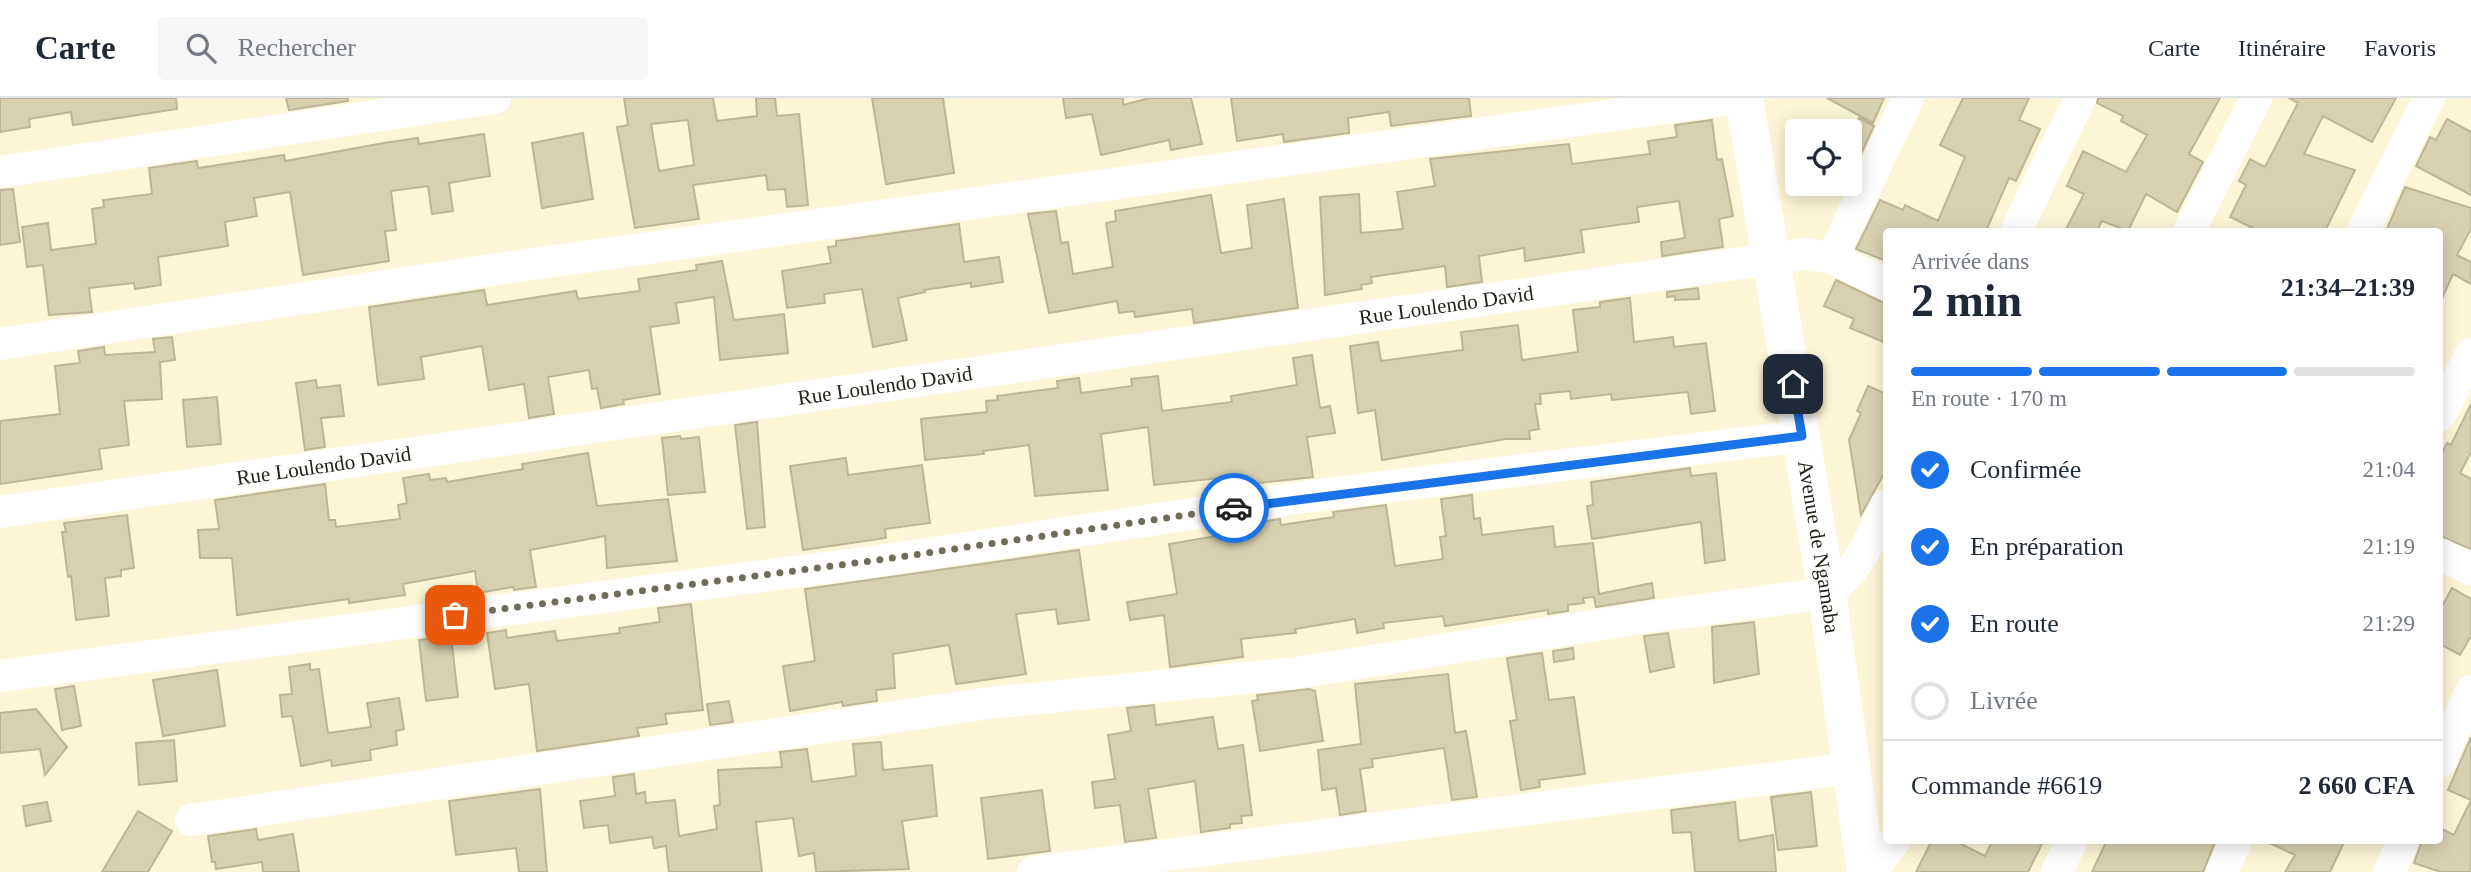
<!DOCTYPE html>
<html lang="fr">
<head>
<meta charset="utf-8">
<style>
	:root { --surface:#fff; --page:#f6f6f7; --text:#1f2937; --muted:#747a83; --line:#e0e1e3; --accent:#1a73e8 }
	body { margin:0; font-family:Georgia,serif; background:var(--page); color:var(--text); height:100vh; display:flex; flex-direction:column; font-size:26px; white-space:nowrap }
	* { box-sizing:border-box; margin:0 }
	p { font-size:23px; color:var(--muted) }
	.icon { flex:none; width:38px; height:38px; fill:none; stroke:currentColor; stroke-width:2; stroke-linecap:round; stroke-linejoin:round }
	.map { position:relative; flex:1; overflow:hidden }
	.panel { position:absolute; left:1883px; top:130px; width:560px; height:616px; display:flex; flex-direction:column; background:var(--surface); border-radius:7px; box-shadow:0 4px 18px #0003 }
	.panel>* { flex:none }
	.fabs { position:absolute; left:1785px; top:21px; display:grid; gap:14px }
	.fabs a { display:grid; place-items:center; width:77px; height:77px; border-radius:7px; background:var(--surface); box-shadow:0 4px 18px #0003; font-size:35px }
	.pin { position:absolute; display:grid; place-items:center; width:60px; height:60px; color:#fff; margin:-30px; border-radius:14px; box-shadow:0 4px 10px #0006 }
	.courier { position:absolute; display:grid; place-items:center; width:70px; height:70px; margin:-35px; border:5px solid #1a73e8; border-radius:50%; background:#fff; color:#222; box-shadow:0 2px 9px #0007 }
	.headline em { font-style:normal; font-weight:600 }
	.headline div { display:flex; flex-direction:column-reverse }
	.headline { display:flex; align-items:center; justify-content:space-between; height:119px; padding:0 28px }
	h1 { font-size:46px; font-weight:600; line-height:52px }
	.bar { display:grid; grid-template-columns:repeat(4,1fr); gap:10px 7px; align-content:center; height:84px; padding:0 28px }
	.bar i { height:9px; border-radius:5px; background:var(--line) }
	.bar .selected { background:var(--accent) }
	.bar p { grid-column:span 4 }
	.line { display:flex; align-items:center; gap:18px; padding:0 28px; border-top:2px solid var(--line) }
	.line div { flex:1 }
	ol { padding:0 28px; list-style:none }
	li { display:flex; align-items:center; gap:21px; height:77px }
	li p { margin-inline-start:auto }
	li .icon { padding:7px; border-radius:50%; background:var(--accent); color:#fff; stroke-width:4 }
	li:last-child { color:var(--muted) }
	li i { width:38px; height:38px; border:4px solid var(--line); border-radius:50% }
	header { display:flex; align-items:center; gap:42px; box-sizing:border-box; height:98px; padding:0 35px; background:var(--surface); border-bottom:2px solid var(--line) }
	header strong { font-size:33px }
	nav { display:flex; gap:38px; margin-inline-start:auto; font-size:24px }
	.search { width:490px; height:63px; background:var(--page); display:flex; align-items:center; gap:18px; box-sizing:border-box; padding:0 24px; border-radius:7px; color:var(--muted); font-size:26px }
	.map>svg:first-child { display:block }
</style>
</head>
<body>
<header>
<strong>Carte</strong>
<div class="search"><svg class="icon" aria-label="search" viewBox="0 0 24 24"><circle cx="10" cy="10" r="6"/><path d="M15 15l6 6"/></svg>Rechercher</div>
<nav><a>Carte</a><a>Itinéraire</a><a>Favoris</a></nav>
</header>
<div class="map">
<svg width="2471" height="774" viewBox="0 0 2471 774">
	<rect width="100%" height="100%" fill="#fdf6d6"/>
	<!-- building -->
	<path fill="#d8d1b1" stroke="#bcb697" stroke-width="2" fill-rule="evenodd" d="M 0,0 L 176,0 L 177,11 L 73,27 L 71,14 L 29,21 L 30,29 L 0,34 Z
		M 286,0 L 348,0 L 348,3 L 289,12 Z
		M 624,0 L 713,0 L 717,23 L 757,18 L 756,0 L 775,0 L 777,18 L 799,16 L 808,107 L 787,109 L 785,91 L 768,92 L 766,77 L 693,87 L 699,121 L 635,130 L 617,29 L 628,27 ZM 688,22 L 694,67 L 659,73 L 651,26 Z
		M 872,0 L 943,0 L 954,75 L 886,86 Z
		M 1063,0 L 1123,0 L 1123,7 L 1150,0 L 1191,0 L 1202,46 L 1171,52 L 1169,42 L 1101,57 L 1092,16 L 1066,20 Z
		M 1231,0 L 1469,0 L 1471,18 L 1391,28 L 1389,14 L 1348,20 L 1349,35 L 1284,44 L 1283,36 L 1237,43 Z
		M 1827,0 L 1884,0 L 1873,25 Z
		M 1963,0 L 2029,0 L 2019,22 L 2040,31 L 2016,83 L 2009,80 L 1986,133 L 1886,133 L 1886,163 L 1856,151 L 1880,102 L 1903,112 L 1905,107 L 1938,123 L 1965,59 L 1940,47 Z
		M 2098,0 L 2220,0 L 2189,56 L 2203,64 L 2177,114 L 2146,96 L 2128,133 L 2102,123 L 2097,133 L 2065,133 L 2084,96 L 2067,88 L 2083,53 L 2126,74 L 2147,37 L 2121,23 L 2123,18 L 2097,5 Z
		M 2289,0 L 2396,0 L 2372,44 L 2323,18 L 2304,56 L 2355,72 L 2325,133 L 2259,133 L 2230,119 L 2246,87 L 2239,83 L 2250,61 L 2265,69 L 2298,5 Z
		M 1859,20 L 1874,28 L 1860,58 L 1850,52 L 1850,38 Z
		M 2447,21 L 2471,34 L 2471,97 L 2416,68 L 2430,39 L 2436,42 Z
		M 1712,22 L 1717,62 L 1722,61 L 1733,118 L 1719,121 L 1723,149 L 1662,158 L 1661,144 L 1685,140 L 1679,103 L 1637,109 L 1639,124 L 1581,132 L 1584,154 L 1525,163 L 1524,150 L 1479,158 L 1482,184 L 1447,189 L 1445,168 L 1371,179 L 1372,185 L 1361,187 L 1362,191 L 1325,197 L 1320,99 L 1359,96 L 1361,135 L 1403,131 L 1397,94 L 1435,88 L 1430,61 L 1569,46 L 1572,66 L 1650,56 L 1648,43 L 1677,39 L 1675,27 Z
		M 583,35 L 593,101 L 542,110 L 532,45 Z
		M 484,36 L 490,78 L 449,85 L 453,113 L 432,116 L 428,88 L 391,93 L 396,132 L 385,133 L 389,163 L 303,177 L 290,94 L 254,100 L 257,118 L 225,124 L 228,148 L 158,159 L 161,187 L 135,191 L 134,185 L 89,190 L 92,214 L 49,217 L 43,167 L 27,169 L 22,129 L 48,125 L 51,152 L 96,146 L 92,111 L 104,109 L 103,102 L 152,96 L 149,70 L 197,63 L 198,70 L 284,57 L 285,63 L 384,45 L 418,40 L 419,46 Z
		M 2405,89 L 2471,110 L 2471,131 L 2457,157 L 2471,164 L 2471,186 L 2453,176 L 2440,205 L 2440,133 L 2386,133 Z
		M 13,91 L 20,144 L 0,147 L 0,92 Z
		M 1211,97 L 1221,155 L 1252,150 L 1247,107 L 1284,101 L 1298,210 L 1194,225 L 1192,211 L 1135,219 L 1134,213 L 1119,215 L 1117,203 L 1049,215 L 1028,116 L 1056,113 L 1061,145 L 1068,144 L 1073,176 L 1113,169 L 1106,125 L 1116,123 L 1115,113 Z
		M 959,126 L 964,164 L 999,159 L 1003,184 L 971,189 L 971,185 L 924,192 L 925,194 L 898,200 L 907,242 L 873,249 L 862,191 L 824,196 L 825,205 L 787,210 L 782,173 L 831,165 L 828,149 L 836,148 L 836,143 Z
		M 722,163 L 734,222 L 784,216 L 788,255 L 720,262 L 714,199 L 676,205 L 679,225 L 650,229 L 660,296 L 623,302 L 624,306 L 601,310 L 597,290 L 592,291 L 589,272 L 548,279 L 554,316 L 529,320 L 524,286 L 489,292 L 482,248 L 421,259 L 424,281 L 378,287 L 369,209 L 484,192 L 487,207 L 576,193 L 578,201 L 640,193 L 638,181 L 697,172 L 696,167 Z
		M 1836,182 L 1886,206 L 1886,245 L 1850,230 L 1854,221 L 1824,208 Z
		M 1698,190 L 1699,201 L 1675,202 L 1675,198 L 1667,199 L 1667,194 Z
		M 1630,200 L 1634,244 L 1673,239 L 1674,249 L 1706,245 L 1715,313 L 1691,316 L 1688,294 L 1612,302 L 1611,296 L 1571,301 L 1570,293 L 1540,296 L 1541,306 L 1535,306 L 1539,331 L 1529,333 L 1530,341 L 1506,341 L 1382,362 L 1375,312 L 1358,315 L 1350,248 L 1378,244 L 1381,263 L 1463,252 L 1461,234 L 1518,227 L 1522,262 L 1578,254 L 1573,212 L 1600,209 L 1600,204 Z
		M 172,239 L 175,262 L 160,264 L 162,301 L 124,303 L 129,347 L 99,351 L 102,371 L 0,386 L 0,323 L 60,316 L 55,268 L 80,265 L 78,253 L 104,249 L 105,257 L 155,254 L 153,241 Z
		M 1312,257 L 1320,310 L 1330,308 L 1335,335 L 1307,339 L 1313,379 L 1221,389 L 1220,380 L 1154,387 L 1148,329 L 1101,336 L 1108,392 L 1035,398 L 1029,347 L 983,353 L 984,356 L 925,362 L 921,321 L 987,314 L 986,303 L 998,302 L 997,298 L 1058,290 L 1057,283 L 1079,280 L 1081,295 L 1132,288 L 1131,281 L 1158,278 L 1162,313 L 1232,304 L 1231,298 L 1297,287 L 1293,260 Z
		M 316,282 L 317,290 L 340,287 L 344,318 L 321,320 L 325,349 L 305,352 L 296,285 Z
		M 1868,288 L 1886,296 L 1886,372 L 1861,417 L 1849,342 L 1861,315 L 1857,313 Z
		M 217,299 L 221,346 L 187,349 L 183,302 Z
		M 2471,306 L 2471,354 L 2460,375 L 2471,381 L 2471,451 L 2440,438 L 2440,359 L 2447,345 L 2451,347 Z
		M 757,324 L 765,429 L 747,431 L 735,327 Z
		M 680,338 L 681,341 L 699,339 L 705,394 L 668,397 L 662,340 Z
		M 588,355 L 597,408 L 668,401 L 677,463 L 607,470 L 605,438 L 530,452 L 536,489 L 514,492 L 513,489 L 478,495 L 475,473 L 403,486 L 405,497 L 349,505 L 349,501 L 237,517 L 232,460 L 200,460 L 198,432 L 219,431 L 215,402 L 325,386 L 329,422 L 335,422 L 336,429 L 400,421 L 398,407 L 407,405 L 403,380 L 429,376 L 430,382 L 446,380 L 447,384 L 523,371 L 522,366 Z
		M 846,360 L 848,377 L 922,367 L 930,425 L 885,431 L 886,440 L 803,452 L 790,368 Z
		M 1690,370 L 1691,378 L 1716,375 L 1725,462 L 1705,465 L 1701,424 L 1592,441 L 1587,408 L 1593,407 L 1591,384 Z
		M 1472,397 L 1474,421 L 1480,420 L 1482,437 L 1553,428 L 1555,449 L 1593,445 L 1599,496 L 1652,485 L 1654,500 L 1596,509 L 1594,499 L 1583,500 L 1584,505 L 1568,507 L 1568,513 L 1548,516 L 1548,512 L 1445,528 L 1443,518 L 1383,525 L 1384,530 L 1357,535 L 1355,521 L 1295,531 L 1296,535 L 1241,541 L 1243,559 L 1170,569 L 1164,517 L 1130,522 L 1127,504 L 1177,496 L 1169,446 L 1234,435 L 1233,428 L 1280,421 L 1281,427 L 1334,419 L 1333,414 L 1386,407 L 1395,468 L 1443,461 L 1440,439 L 1446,438 L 1441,401 Z
		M 127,417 L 134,470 L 121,472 L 121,478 L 105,480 L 109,518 L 76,522 L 71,478 L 68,479 L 62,434 L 66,434 L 64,425 Z
		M 1079,452 L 1089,522 L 1058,526 L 1056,511 L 1016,516 L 1026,576 L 956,586 L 949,547 L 893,556 L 895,590 L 876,592 L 877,603 L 843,608 L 842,604 L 790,613 L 783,568 L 815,563 L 805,491 Z
		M 2452,490 L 2471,501 L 2471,538 L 2460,557 L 2440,546 L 2440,512 Z
		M 691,506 L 703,612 L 665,616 L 667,626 L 637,630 L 639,638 L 537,653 L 529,586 L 495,591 L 487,535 L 506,532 L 507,540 L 555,533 L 557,543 L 620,535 L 619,530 L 660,524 L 658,510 Z
		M 1754,524 L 1759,576 L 1714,585 L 1712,529 Z
		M 1668,535 L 1674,569 L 1650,574 L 1644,538 Z
		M 451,538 L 458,599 L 426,603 L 419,542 Z
		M 1573,550 L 1574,561 L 1554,564 L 1553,553 Z
		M 1542,555 L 1549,602 L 1574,599 L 1585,676 L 1539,682 L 1540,689 L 1521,692 L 1510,623 L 1517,622 L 1507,560 Z
		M 310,566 L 310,572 L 319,571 L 328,635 L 371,629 L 367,605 L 399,600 L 404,631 L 396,633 L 397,647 L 370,652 L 371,662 L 332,668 L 331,662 L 301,668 L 292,618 L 282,619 L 280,597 L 292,596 L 289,569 Z
		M 217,572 L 225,628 L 163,638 L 153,582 Z
		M 1448,576 L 1455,635 L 1466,633 L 1477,699 L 1452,702 L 1444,650 L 1372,661 L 1373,669 L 1360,671 L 1366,713 L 1340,717 L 1336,690 L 1322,692 L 1318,652 L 1361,646 L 1355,586 Z
		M 74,588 L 81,628 L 62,632 L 55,591 Z
		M 1309,591 L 1315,593 L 1323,643 L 1260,653 L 1252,603 L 1258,602 L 1257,597 Z
		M 729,603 L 733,624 L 710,627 L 707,606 Z
		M 1154,607 L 1156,627 L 1213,619 L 1218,651 L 1243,647 L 1252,717 L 1241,718 L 1242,725 L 1230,726 L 1230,730 L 1201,734 L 1195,683 L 1148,691 L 1156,740 L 1125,744 L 1120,707 L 1095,710 L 1092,684 L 1115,681 L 1108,637 L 1131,633 L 1127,610 Z
		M 36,611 L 67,649 L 45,677 L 40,651 L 0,655 L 0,615 Z
		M 2471,639 L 2471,774 L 2441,774 L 2414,765 L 2422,742 L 2440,742 L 2440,730 L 2454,737 L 2471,702 L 2448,692 Z
		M 174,642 L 177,683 L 139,687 L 136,645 Z
		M 881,644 L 883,672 L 932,667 L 937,718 L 902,723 L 909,771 L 816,774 L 814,755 L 799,758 L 793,720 L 756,724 L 762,774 L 669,774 L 666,748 L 654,750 L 652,739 L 610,745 L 608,727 L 584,730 L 580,703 L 615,698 L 613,679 L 634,676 L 636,696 L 645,694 L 646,705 L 675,702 L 679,738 L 717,731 L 714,708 L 720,707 L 718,672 L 782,669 L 780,654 L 807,651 L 812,684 L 856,678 L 853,646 Z
		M 540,691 L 547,774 L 519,774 L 516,750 L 456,757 L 449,703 Z
		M 1042,692 L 1050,753 L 988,761 L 981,700 Z
		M 1811,694 L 1817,748 L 1778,752 L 1771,699 Z
		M 47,704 L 51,723 L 26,728 L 23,708 Z
		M 1735,704 L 1739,743 L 1773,737 L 1776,774 L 1695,774 L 1691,734 L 1673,735 L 1671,712 Z
		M 138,713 L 172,733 L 148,774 L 102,774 Z
		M 256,731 L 258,742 L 293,736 L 299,774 L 263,774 L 262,764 L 216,771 L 215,764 L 212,764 L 208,738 Z
		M 1932,742 L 1953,742 L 1985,758 L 1993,742 L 2044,742 L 2028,774 L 1916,774 Z
		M 2107,742 L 2216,742 L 2203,774 L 2092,774 Z
		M 2263,742 L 2345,742 L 2330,774 L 2285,774 L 2295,757 Z"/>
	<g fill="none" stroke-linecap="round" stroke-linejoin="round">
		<!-- minor -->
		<g stroke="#fff" stroke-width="32">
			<path d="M 0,74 L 495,0"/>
			<path d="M 2016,133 L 2080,0"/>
			<path d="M 2189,133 L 2256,0"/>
			<path d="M 2363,133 L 2429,0"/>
			<path d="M 1832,160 L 1908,0"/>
			<path d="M 0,246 L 511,169 L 1738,0"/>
			<path d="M 2440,317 L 2471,256"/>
			<path id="s1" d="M 0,414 L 1805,156 L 1832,160 L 1886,186"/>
			<path d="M 2440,456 L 2471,471"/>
			<path d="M 0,578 L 886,462 L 1311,398 L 1802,338"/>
			<path d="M 2440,664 L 2471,593"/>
			<path d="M 191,722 L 989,605 L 1296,575 L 1641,520 L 1827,495 C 1862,469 1868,445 1886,407"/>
			<path d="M 1866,771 L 1878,764 L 1895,742"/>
			<path d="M 1033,774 L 1853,670"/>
			<path d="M 2057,774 L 2072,742"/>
			<path d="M 2222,774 L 2236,742"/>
			<path d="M 2389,774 L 2404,742"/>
		</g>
		<!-- major -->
		<path stroke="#fff" stroke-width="38" id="s2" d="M 1744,0 L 1827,495 L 1866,774"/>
	</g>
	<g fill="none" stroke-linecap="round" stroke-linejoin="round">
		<!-- done -->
		<path stroke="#716c5a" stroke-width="7" stroke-dasharray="0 12.6" d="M 455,517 L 886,461 L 1234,410"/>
		<!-- route -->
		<path stroke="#1a73e8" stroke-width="9" d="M 1234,410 L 1802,338 L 1793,286"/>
	</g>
	<g text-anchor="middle" stroke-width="5" stroke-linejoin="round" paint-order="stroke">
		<!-- street labels -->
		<g font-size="21" fill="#252217" stroke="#fff">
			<text dy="7" stroke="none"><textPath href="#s1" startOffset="1461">Rue Loulendo David</textPath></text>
			<text dy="7" stroke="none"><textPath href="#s1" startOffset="894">Rue Loulendo David</textPath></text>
			<text dy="7" stroke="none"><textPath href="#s1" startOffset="327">Rue Loulendo David</textPath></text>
			<text dy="7" stroke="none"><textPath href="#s2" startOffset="455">Avenue de Ngamaba</textPath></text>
		</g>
	</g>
</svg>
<div class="fabs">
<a><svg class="icon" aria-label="locate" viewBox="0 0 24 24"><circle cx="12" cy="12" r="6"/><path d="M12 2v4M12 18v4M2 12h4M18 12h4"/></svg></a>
</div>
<div class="pin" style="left:455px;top:517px;background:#ea580c"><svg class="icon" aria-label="bag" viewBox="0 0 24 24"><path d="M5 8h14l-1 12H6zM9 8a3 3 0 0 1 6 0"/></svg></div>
<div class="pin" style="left:1793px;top:286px;background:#1f2937"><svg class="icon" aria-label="home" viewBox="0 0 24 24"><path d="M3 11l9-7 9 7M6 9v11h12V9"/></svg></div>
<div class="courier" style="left:1234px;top:410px"><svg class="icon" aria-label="car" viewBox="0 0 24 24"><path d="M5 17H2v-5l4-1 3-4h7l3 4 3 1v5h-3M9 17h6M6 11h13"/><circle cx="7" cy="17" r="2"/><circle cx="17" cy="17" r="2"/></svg></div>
<section class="panel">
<div class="headline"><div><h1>2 min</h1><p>Arrivée dans</p></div><em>21:34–21:39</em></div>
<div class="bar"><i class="selected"></i><i class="selected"></i><i class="selected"></i><i></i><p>En route · 170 m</p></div>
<ol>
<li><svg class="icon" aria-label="check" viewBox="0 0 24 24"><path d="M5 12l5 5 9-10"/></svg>Confirmée<p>21:04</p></li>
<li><svg class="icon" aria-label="check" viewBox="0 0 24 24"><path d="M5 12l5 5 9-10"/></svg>En préparation<p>21:19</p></li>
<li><svg class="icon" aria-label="check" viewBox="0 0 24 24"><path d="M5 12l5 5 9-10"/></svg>En route<p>21:29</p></li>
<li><i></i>Livrée</li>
</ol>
<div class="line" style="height:91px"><div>Commande #6619</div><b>2 660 CFA</b></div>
</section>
</div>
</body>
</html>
